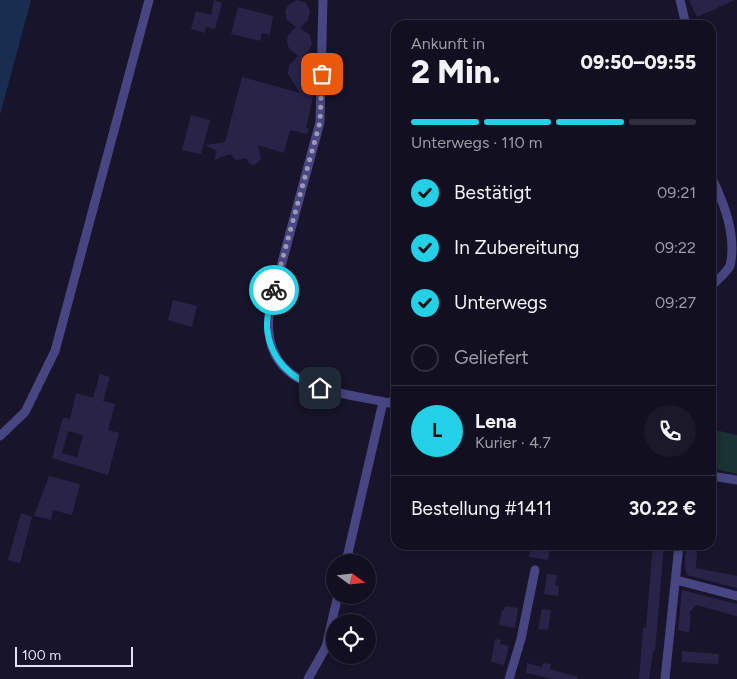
<!DOCTYPE html>
<html lang="de">
<head>
<meta charset="utf-8">
<style>
	:root { --surface:#120f20; --page:#1b1829; --text:#f1f3f6; --muted:#9c9ca5; --line:#312f3e; --accent:#23d0e5 }
	body { margin:0; font-family:Figtree,sans-serif; background:var(--page); color:var(--text); height:100vh; display:flex; flex-direction:column; font-size:19px; white-space:nowrap }
	* { box-sizing:border-box; margin:0 }
	p { font-size:16px; color:var(--muted) }
	.icon { flex:none; width:28px; height:28px; fill:none; stroke:currentColor; stroke-width:2; stroke-linecap:round; stroke-linejoin:round }
	.map { position:relative; flex:1; overflow:hidden }
	.side { position:absolute; left:391px; top:20px; width:325px; height:530px; display:flex; flex-direction:column; background:var(--surface); border-radius:15px; box-shadow:0 2px 8px #0003,0 0 0 1px var(--line) }
	.side>* { flex:none }
	.needle { width:32px; rotate:105deg }
	.fabs { position:absolute; left:326px; top:554px; display:grid; gap:10px }
	.fabs a { display:grid; place-items:center; width:50px; height:50px; border-radius:50%; background:var(--surface); box-shadow:0 2px 8px #0003,0 0 0 1px var(--line); font-size:25px }
	.scale { position:absolute; left:15px; bottom:12px; width:118px; box-sizing:border-box; padding-left:5px; border:2px solid #e4e0fb; border-top:0; font-size:14px; line-height:18px; white-space:nowrap; color:#e4e0fb; -webkit-text-stroke:4px #18142a; paint-order:stroke }
	.pin { position:absolute; display:grid; place-items:center; width:42px; height:42px; color:#fff; margin:-21px; border-radius:10px; box-shadow:0 2px 8px #0006 }
	.courier { position:absolute; display:grid; place-items:center; width:50px; height:50px; margin:-25px; border:4px solid #23d0e5; border-radius:50%; background:#fff; color:#222; box-shadow:0 1px 6px #0007 }
	.headline em { font-style:normal; font-weight:800 }
	.headline div { display:flex; flex-direction:column-reverse }
	.headline { display:flex; align-items:center; justify-content:space-between; height:85px; padding:0 20px }
	h1 { font-size:32px; font-weight:800; line-height:38px }
	.bar { display:grid; grid-template-columns:repeat(4,1fr); gap:8px 5px; align-content:center; height:60px; padding:0 20px }
	.bar i { height:6px; border-radius:4px; background:var(--line) }
	.bar .selected { background:var(--accent) }
	.bar p { grid-column:span 4 }
	.line { display:flex; align-items:center; gap:12px; padding:0 20px; border-top:1px solid var(--line) }
	.line div { flex:1 }
	.round { display:grid; place-items:center; flex:none; width:52px; height:52px; border-radius:26px; background:var(--page) }
	ol { padding:0 20px; list-style:none }
	li { display:flex; align-items:center; gap:15px; height:55px }
	li p { margin-inline-start:auto }
	li .icon { padding:5px; border-radius:50%; background:var(--accent); color:#111; stroke-width:4 }
	li:last-child { color:var(--muted) }
	li i { width:28px; height:28px; border:2px solid var(--line); border-radius:50% }
	.map>svg:first-child { display:block }
</style>
</head>
<body>
<div class="map">
<svg width="737" height="679" viewBox="0 0 737 679">
	<rect width="100%" height="100%" fill="#18142a"/>
	<!-- green -->
	<path fill="#183332" d="M 711,429 L 737,435 L 737,474 L 711,468 Z"/>
	<!-- water -->
	<path fill="#182d4f" d="M 0,0 L 31,0 L 0,115 Z"/>
	<!-- building -->
	<path fill="#2a2348" fill-rule="evenodd" d="M 214,0 L 222,3 L 215,29 L 206,27 L 205,33 L 191,29 L 196,11 L 211,15 Z
		M 297,0 L 306,3 L 310,11 L 308,20 L 300,28 L 309,34 L 312,43 L 310,49 L 302,57 L 311,64 L 313,74 L 300,88 L 314,92 L 306,128 L 309,128 L 307,134 L 290,130 L 284,153 L 258,145 L 261,159 L 255,165 L 250,164 L 246,158 L 236,160 L 230,154 L 214,160 L 217,151 L 205,145 L 225,142 L 242,77 L 300,93 L 288,74 L 289,65 L 298,56 L 289,49 L 287,41 L 288,35 L 296,27 L 287,20 L 285,12 L 288,5 Z
		M 689,0 L 735,0 L 697,17 Z
		M 238,7 L 273,16 L 270,35 L 262,33 L 260,41 L 231,34 Z
		M 191,115 L 210,120 L 201,154 L 182,150 Z
		M 173,300 L 197,306 L 192,327 L 168,320 Z
		M 100,374 L 110,377 L 103,401 L 115,404 L 108,430 L 119,433 L 108,475 L 52,458 L 63,417 L 70,419 L 76,393 L 93,398 ZM 68,431 L 83,435 L 77,457 L 62,453 Z
		M 49,476 L 80,484 L 72,515 L 53,510 L 51,520 L 34,516 Z
		M 21,513 L 32,517 L 20,563 L 8,560 Z
		M 530,545 L 550,546 L 548,560 L 529,557 Z
		M 653,545 L 664,545 L 655,651 L 653,651 L 649,679 L 639,679 L 643,628 L 646,628 Z
		M 690,547 L 697,548 L 696,568 L 737,576 L 737,588 L 687,575 L 685,567 L 685,557 L 686,549 Z
		M 547,574 L 557,575 L 555,585 L 559,586 L 558,596 L 544,594 Z
		M 682,590 L 737,604 L 737,616 L 696,605 L 689,613 L 691,615 L 689,633 L 678,630 Z
		M 505,606 L 518,608 L 515,628 L 499,625 L 502,610 L 504,610 Z
		M 542,609 L 551,610 L 548,630 L 538,629 Z
		M 495,639 L 501,640 L 500,644 L 509,646 L 504,665 L 491,662 Z
		M 682,651 L 719,654 L 718,664 L 682,662 Z
		M 527,663 L 542,667 L 543,663 L 551,664 L 550,669 L 578,677 L 578,679 L 552,679 L 526,673 Z"/>
	<g fill="none" stroke-linecap="round" stroke-linejoin="round">
		<!-- minor -->
		<path stroke="#484583" stroke-width="9" d="M 323,0 L 320,122 L 270,307 C 257,388 330,390 389,403 L 396,399
			M 680,0 L 686,25
			M 711,176 C 724,203 737,236 730,266 C 726,273 717,280 711,287
			M 0,436 L 25,412 L 55,351 L 149,0
			M 711,476 L 737,480
			M 346,562 L 383,402
			M 676,580 L 737,596
			M 308,679 L 326,647 L 338,595
			M 509,679 L 521,639 L 535,570
			M 665,679 L 679,545"/>
	</g>
	<g fill="none" stroke-linecap="round" stroke-linejoin="round">
		<!-- done -->
		<path stroke="#9d99b2" stroke-width="5" stroke-dasharray="0 9" d="M 274,290 L 320,122 L 322,74"/>
		<!-- route -->
		<path stroke="#23d0e5" stroke-width="6" d="M 274,290 C 271,302 266,316 267,328 C 270,359 291,380 320,388"/>
	</g>
</svg>
<div class="fabs">
<a><svg class="needle" viewBox="-14 -14 28 28"><path d="M0-13l5 13h-10z" fill="#e53935"/><path d="M0 13l5-13h-10z" fill="#9c9ca5"/></svg></a>
<a><svg class="icon" aria-label="locate" viewBox="0 0 24 24"><circle cx="12" cy="12" r="6"/><path d="M12 2v4M12 18v4M2 12h4M18 12h4"/></svg></a>
</div>
<div class="scale">100 m</div>
<div class="pin" style="left:322px;top:74px;background:#ea580c"><svg class="icon" aria-label="bag" viewBox="0 0 24 24"><path d="M5 8h14l-1 12H6zM9 8a3 3 0 0 1 6 0"/></svg></div>
<div class="pin" style="left:320px;top:388px;background:#1f2937"><svg class="icon" aria-label="home" viewBox="0 0 24 24"><path d="M3 11l9-7 9 7M6 9v11h12V9"/></svg></div>
<div class="courier" style="left:274px;top:290px"><svg class="icon" aria-label="bike" viewBox="0 0 24 24"><circle cx="6" cy="16" r="4"/><circle cx="18" cy="16" r="4"/><path d="M6 16l4-8h5l3 8M10 8l3 8H6M13 5h3"/></svg></div>
<section class="side">
<div class="headline"><div><h1>2 Min.</h1><p>Ankunft in</p></div><em>09:50–09:55</em></div>
<div class="bar"><i class="selected"></i><i class="selected"></i><i class="selected"></i><i></i><p>Unterwegs · 110 m</p></div>
<ol>
<li><svg class="icon" aria-label="check" viewBox="0 0 24 24"><path d="M5 12l5 5 9-10"/></svg>Bestätigt<p>09:21</p></li>
<li><svg class="icon" aria-label="check" viewBox="0 0 24 24"><path d="M5 12l5 5 9-10"/></svg>In Zubereitung<p>09:22</p></li>
<li><svg class="icon" aria-label="check" viewBox="0 0 24 24"><path d="M5 12l5 5 9-10"/></svg>Unterwegs<p>09:27</p></li>
<li><i></i>Geliefert</li>
</ol>
<div class="line" style="height:90px"><b class="round" style="background:var(--accent);color:#111">L</b><div><b>Lena</b><p>Kurier · 4.7</p></div><a class="round"><svg class="icon" aria-label="phone" viewBox="0 0 24 24"><path d="M5 4h4l2 5-3 2q2 4 5 5l2-3 5 2v4C11 20 4 13 5 4z"/></svg></a></div>
<div class="line" style="height:65px"><div>Bestellung #1411</div><b>30.22 €</b></div>
</section>
</div>
</body>
</html>
